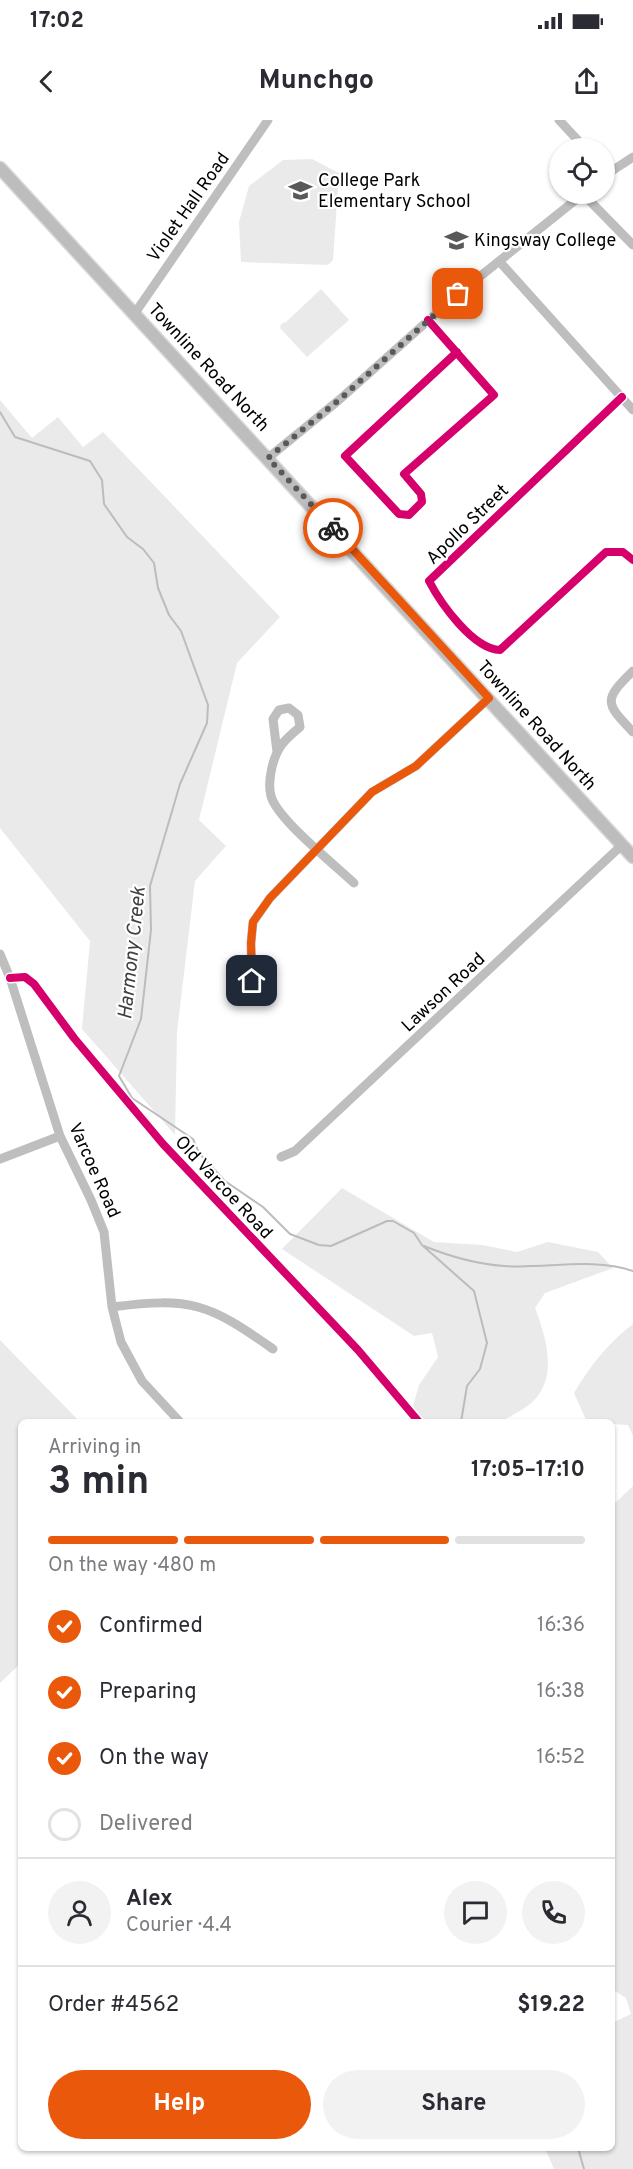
<!DOCTYPE html>
<html lang="en">
<head>
<meta charset="utf-8">
<style>
	:root { --surface:#fff; --page:#f2f2f3; --text:#2b2b33; --muted:#7c7c81; --line:#e1e1e2; --accent:#ea580c }
	body { margin:0; font-family:Overpass,sans-serif; background:var(--page); color:var(--text); height:100vh; display:flex; flex-direction:column; font-size:22px; white-space:nowrap }
	* { box-sizing:border-box; margin:0 }
	p { font-size:20px; color:var(--muted) }
	.icon { flex:none; width:33px; height:33px; fill:none; stroke:currentColor; stroke-width:2; stroke-linecap:round; stroke-linejoin:round }
	.map { position:relative; flex:1; overflow:hidden }
	.panel { position:absolute; left:18px; top:1299px; width:597px; height:732px; display:flex; flex-direction:column; background:var(--surface); border-radius:9px; box-shadow:0 2px 4px #0004 }
	.panel>* { flex:none }
	.controls { position:absolute; left:549px; top:18px; display:grid; gap:12px }
	.controls a { display:grid; place-items:center; width:66px; height:66px; border-radius:50%; background:var(--surface); box-shadow:0 2px 4px #0004; font-size:30px }
	.pin { position:absolute; display:grid; place-items:center; width:51px; height:51px; color:#fff; margin:-26px; border-radius:12px; box-shadow:0 3px 9px #0006 }
	.courier { position:absolute; display:grid; place-items:center; width:60px; height:60px; margin:-30px; border:4px solid #ea580c; border-radius:50%; background:#fff; color:#222; box-shadow:0 2px 8px #0007 }
	.head em { font-style:normal; font-weight:700 }
	.head div { display:flex; flex-direction:column-reverse }
	.head { display:flex; align-items:center; justify-content:space-between; height:102px; padding:0 30px }
	h1 { font-size:39px; font-weight:700; line-height:45px }
	.bar { display:grid; grid-template-columns:repeat(4,1fr); gap:9px 6px; align-content:center; height:72px; padding:0 30px }
	.bar i { height:8px; border-radius:4px; background:var(--line) }
	.bar .on { background:var(--accent) }
	.bar p { grid-column:span 4 }
	.line { display:flex; align-items:center; gap:15px; padding:0 30px; border-top:2px solid var(--line) }
	.line div { flex:1 }
	.round { display:grid; place-items:center; flex:none; width:63px; height:63px; border-radius:32px; background:var(--page) }
	ol { padding:0 30px; list-style:none }
	li { display:flex; align-items:center; gap:18px; height:66px }
	li p { margin-inline-start:auto }
	li .icon { padding:6px; border-radius:50%; background:var(--accent); color:#fff; stroke-width:4 }
	li:last-child { color:var(--muted) }
	li i { width:33px; height:33px; border:3px solid var(--line); border-radius:50% }
	.cta { display:flex; gap:12px; margin-top:auto; padding:12px 30px }
	.cta a { flex:1; height:69px; border-radius:36px; background:var(--accent); color:#fff; font-size:24px; font-weight:700; line-height:69px; text-align:center }
	.cta a+a { background:var(--page); color:var(--text) }
	.status { display:flex; justify-content:space-between; align-items:center; height:42px; padding:0 30px; background:var(--surface); direction:ltr }
	.status svg { height:16px; fill:currentColor }
	header { display:flex; justify-content:space-between; align-items:center; height:78px; padding:0 30px; background:var(--surface); font-size:27px; font-weight:700 }
	.map>svg:first-child { display:block }
</style>
</head>
<body>
<div class="status"><b>17:02</b><svg viewBox="0 0 49 12"><path d="M0 12V9h3v3zM5 12V6h3v6zM10 12V3h3v9zM15 12V0h3v12zM26 1h20v11H26zM47 4h2v5h-2z"/></svg></div>
<header><svg class="icon" aria-label="back" viewBox="0 0 24 24"><path d="M15 5l-7 7 7 7"/></svg>Munchgo<svg class="icon" aria-label="share" viewBox="0 0 24 24"><path d="M12 15V3M7 8l5-5 5 5M5 13v7h14v-7"/></svg></header>
<div class="map">
<svg width="633" height="2049" viewBox="0 0 633 2049">
	<rect width="100%" height="100%" fill="#fff"/>
	<!-- green -->
	<path fill="#eaeaea" d="M 312,39 L 339,53 L 333,140 L 328,145 L 241,142 L 239,102 L 249,66 L 283,40 Z
		M 321,169 L 349,200 L 307,237 L 280,208 L 281,204 L 286,202 Z
		M 0,280 L 32,318 L 58,297 L 83,327 L 103,312 L 280,497 L 237,543 L 199,700 L 226,726 L 195,761 L 177,912 L 175,1015 L 82,909 L 90,821 L 0,708 Z
		M 342,1068 L 434,1122 L 482,1125 L 517,1132 L 548,1122 L 598,1132 L 613,1148 L 545,1173 L 535,1188 C 549,1225 561,1270 518,1292 C 512,1295 504,1301 497,1302 C 473,1306 440,1302 415,1302 L 410,1296 L 419,1265 L 438,1237 L 432,1213 L 414,1216 L 282,1129 Z
		M 633,1204 L 633,1316 L 628,1305 L 612,1304 L 612,1302 L 587,1302 L 574,1273 C 590,1246 608,1223 633,1204 Z
		M 0,1220 L 80,1302 L 21,1302 L 21,1543 L 0,1563 Z
		M 633,1366 L 633,2049 L 554,2049 L 545,2028 L 612,2028 L 612,1903 L 631,1894 L 626,1878 L 612,1869 L 612,1386 Z"/>
	<g fill="none" stroke-linecap="round" stroke-linejoin="round">
		<!-- stream -->
		<path stroke="#bcbcbc" stroke-width="2" d="M 0,292 L 15,317 L 90,341 L 102,360 L 104,384 L 127,417 L 143,429 L 154,443 L 158,468 L 169,495 L 181,511 L 208,585 L 207,603 L 180,664 L 150,766 L 151,810 L 141,899 L 119,956 L 132,978 L 193,1019 L 199,1033 L 225,1061 L 263,1087 L 290,1114 L 319,1125 L 331,1126 L 387,1101 L 393,1101 L 414,1113 L 422,1125 L 474,1171 L 487,1223 L 480,1249 L 467,1266 L 461,1302
			M 424,1126 C 451,1137 476,1144 504,1146 C 547,1149 591,1137 633,1151
			M 578,2028 L 584,2049"/>
		<defs>
			<path id="major" d="M 0,48 L 633,737"/>
		</defs>
		<!-- major casing -->
		<use href="#major" stroke="#dbdbdb" stroke-width="15"/>
		<!-- minor -->
		<path stroke="#bebebe" stroke-width="9" d="M 559,0 L 585,28
			M 604,56 L 633,37
			M 583,74 L 633,125
			M 499,141 L 633,290
			M 135,193 L 268,0
			M 428,200 L 494,275 L 404,354 L 421,374 L 422,382 L 409,395 L 399,394 L 345,336 L 457,232
			M 622,277 L 429,461 C 441,484 473,529 500,530 L 606,432 L 623,432 L 633,440
			M 268,338 L 339,280 L 458,174 L 583,74
			M 633,551 C 603,580 605,583 633,612
			M 277,632 L 273,599 L 279,590 L 289,588 L 298,595 L 300,607 C 294,612 288,617 283,623 C 273,635 267,661 271,676 C 277,699 334,744 354,763
			M 0,834 L 10,858 L 60,1016 L 91,1080 L 104,1112 L 112,1187 L 121,1222 L 142,1261 L 180,1302
			M 10,858 L 25,857 L 34,864 L 74,918 L 163,1024 L 358,1230 L 419,1302
			M 252,861 L 251,823 L 253,802 L 270,778 L 372,672 L 416,646 L 489,578
			M 281,1037 L 295,1031 L 622,725
			M 0,1039 L 60,1016
			M 112,1187 C 191,1177 208,1183 273,1229"/>
		<!-- major -->
		<use href="#major" stroke="#bdbdbd" stroke-width="12"/>
		<defs>
			<path id="cycleway" d="M 428,200 L 494,275 L 404,354 L 421,374 L 422,382 L 409,395 L 399,394 L 345,336 L 457,232
				M 622,277 L 429,461 C 441,484 473,529 500,530 L 606,432 L 623,432 L 633,440
				M 10,858 L 25,857 L 34,864 L 74,918 L 163,1024 L 358,1230 L 419,1302"/>
		</defs>
		<!-- cycleway casing -->
		<use href="#cycleway" stroke="#fff" stroke-width="11"/>
		<!-- cycleway -->
		<use href="#cycleway" stroke="#d6006c" stroke-width="8"/>
	</g>
	<g fill="none" stroke-linecap="round" stroke-linejoin="round">
		<!-- done -->
		<path stroke="#595959" stroke-width="6" stroke-dasharray="0 10.8" d="M 333,408 L 268,338 L 339,280 L 458,174"/>
		<!-- route -->
		<path stroke="#ea580c" stroke-width="8" d="M 252,861 L 251,823 L 253,802 L 270,778 L 372,672 L 416,646 L 489,578 L 333,408"/>
	</g>
	<!-- icons -->
	<defs>
		<symbol id="school-bare" viewBox="-9 -9 18 18"><path d="M0-5L7-2L0 1L-7-2ZM-4 1L0 2.5L4 1V4Q0 6-4 4Z" fill="#595959" stroke="#fff" stroke-width="2.5" paint-order="stroke"/></symbol>
	</defs>
	<g fill-rule="evenodd">
		<use href="#school-bare" x="284" y="54" width="33" height="33"/>
		<use href="#school-bare" x="440" y="104" width="33" height="33"/>
	</g>
	<g text-anchor="middle" stroke-width="4.5" stroke-linejoin="round" paint-order="stroke">
		<!-- poi labels -->
		<g font-size="18" fill="#000" stroke="#fff" text-anchor="start">
			<text x="318" y="66">College Park<tspan x="318" dy="21">Elementary School</tspan></text>
			<text x="474" y="126">Kingsway College</text>
		</g>
		<!-- street labels -->
		<g font-size="18" fill="#000" stroke="#fff">
			<text transform="translate(188 87) rotate(-55)" y="6">Violet Hall Road</text>
			<text transform="translate(209 247) rotate(47)" y="6">Townline Road North</text>
			<text transform="translate(467 404) rotate(-44)" y="6">Apollo Street</text>
			<text transform="translate(537 605) rotate(48)" y="6">Townline Road North</text>
			<text transform="translate(443 872) rotate(-43)" y="6">Lawson Road</text>
			<text transform="translate(95 1050) rotate(66)" y="6">Varcoe Road</text>
			<text transform="translate(224 1067) rotate(47)" y="6">Old Varcoe Road</text>
		</g>
		<!-- water labels -->
		<g font-size="20" font-style="italic" fill="#414141" stroke="#fff">
			<text transform="translate(131 833) rotate(-84)" y="7">Harmony Creek</text>
		</g>
	</g>
</svg>
<div class="controls">
<a><svg class="icon" aria-label="locate" viewBox="0 0 24 24"><circle cx="12" cy="12" r="6"/><path d="M12 2v4M12 18v4M2 12h4M18 12h4"/></svg></a>
</div>
<div class="pin" style="left:458px;top:174px;background:#ea580c"><svg class="icon" aria-label="bag" viewBox="0 0 24 24"><path d="M5 8h14l-1 12H6zM9 8a3 3 0 0 1 6 0"/></svg></div>
<div class="pin" style="left:252px;top:861px;background:#1f2937"><svg class="icon" aria-label="home" viewBox="0 0 24 24"><path d="M3 11l9-7 9 7M6 9v11h12V9"/></svg></div>
<div class="courier" style="left:333px;top:408px"><svg class="icon" aria-label="bike" viewBox="0 0 24 24"><circle cx="6" cy="16" r="4"/><circle cx="18" cy="16" r="4"/><path d="M6 16l4-8h5l3 8M10 8l3 8H6M13 5h3"/></svg></div>
<section class="panel">
<div class="head"><div><h1>3 min</h1><p>Arriving in</p></div><em>17:05–17:10</em></div>
<div class="bar"><i class="on"></i><i class="on"></i><i class="on"></i><i></i><p>On the way · 480 m</p></div>
<ol>
<li><svg class="icon" aria-label="check" viewBox="0 0 24 24"><path d="M5 12l5 5 9-10"/></svg>Confirmed<p>16:36</p></li>
<li><svg class="icon" aria-label="check" viewBox="0 0 24 24"><path d="M5 12l5 5 9-10"/></svg>Preparing<p>16:38</p></li>
<li><svg class="icon" aria-label="check" viewBox="0 0 24 24"><path d="M5 12l5 5 9-10"/></svg>On the way<p>16:52</p></li>
<li><i></i>Delivered</li>
</ol>
<div class="line" style="height:108px"><a class="round"><svg class="icon" aria-label="person" viewBox="0 0 24 24"><circle cx="12" cy="8" r="4"/><path d="M4 21q1-7 8-7t8 7"/></svg></a><div><b>Alex</b><p>Courier · 4.4</p></div><a class="round"><svg class="icon" aria-label="chat" viewBox="0 0 24 24"><path d="M4 5h16v11H9l-5 4z"/></svg></a><a class="round"><svg class="icon" aria-label="phone" viewBox="0 0 24 24"><path d="M5 4h4l2 5-3 2q2 4 5 5l2-3 5 2v4C11 20 4 13 5 4z"/></svg></a></div>
<div class="line" style="height:78px"><div>Order #4562</div><b>$19.22</b></div>
<div class="cta"><a>Help</a><a>Share</a></div>
</section>
</div>
</body>
</html>
